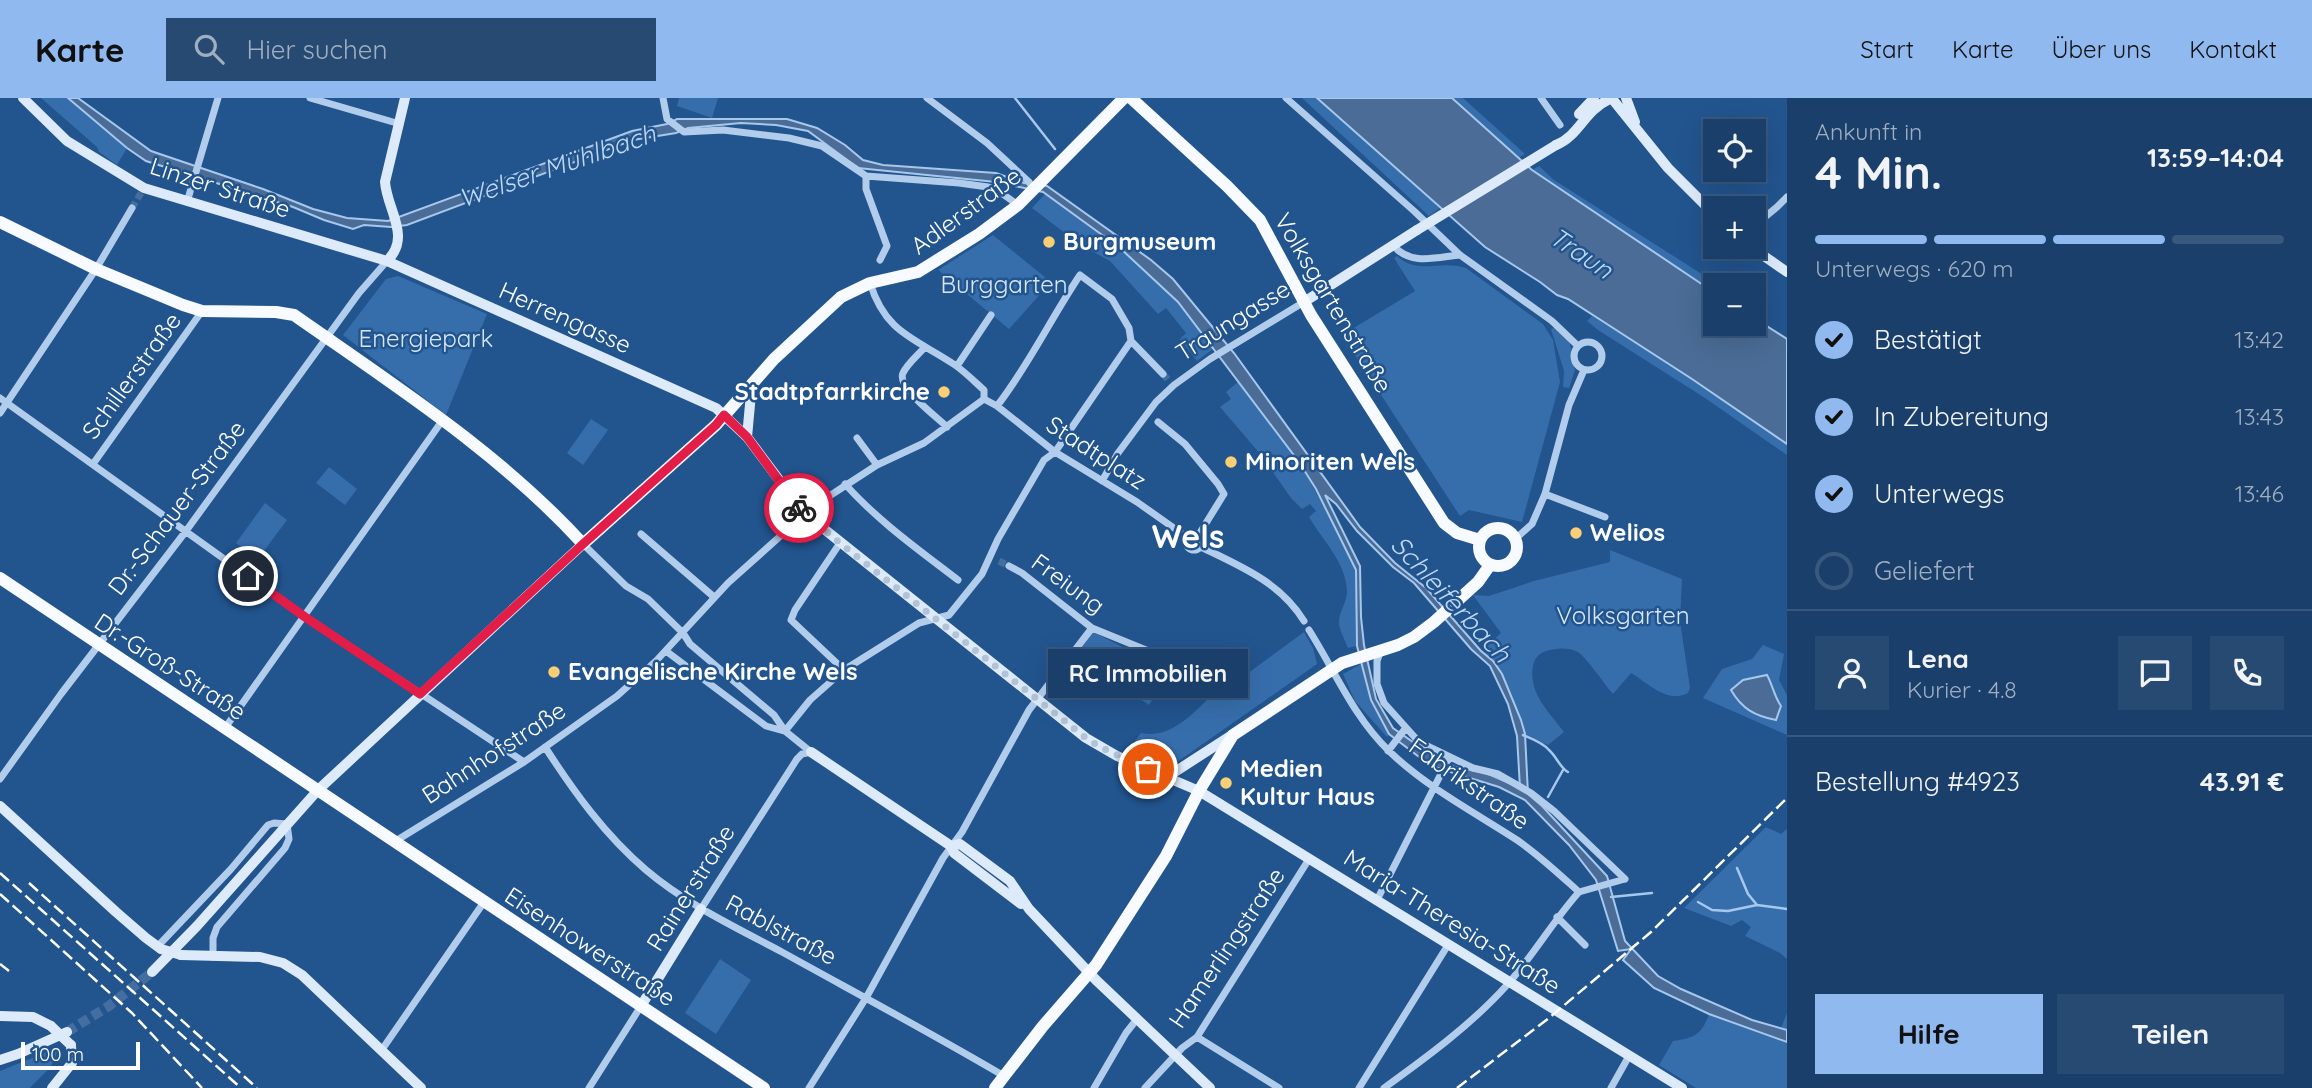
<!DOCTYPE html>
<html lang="de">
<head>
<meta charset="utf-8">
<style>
	:root { --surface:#1a3f6a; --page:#274a72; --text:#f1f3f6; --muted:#9fafc1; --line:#38587e; --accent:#90b9f0 }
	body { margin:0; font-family:Quicksand,sans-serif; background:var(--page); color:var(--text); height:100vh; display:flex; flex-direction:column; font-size:26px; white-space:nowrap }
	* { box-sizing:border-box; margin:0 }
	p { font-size:23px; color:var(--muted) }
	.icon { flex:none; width:38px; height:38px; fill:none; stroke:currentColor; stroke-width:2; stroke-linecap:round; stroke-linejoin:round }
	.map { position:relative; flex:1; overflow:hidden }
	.details { display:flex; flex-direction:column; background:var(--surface); width:525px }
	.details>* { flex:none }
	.fabs { position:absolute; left:1703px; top:21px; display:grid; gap:14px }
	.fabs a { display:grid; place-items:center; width:63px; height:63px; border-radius:0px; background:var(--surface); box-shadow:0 7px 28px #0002,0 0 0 2px var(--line); font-size:35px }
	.scale { position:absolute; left:21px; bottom:18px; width:119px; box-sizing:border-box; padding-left:7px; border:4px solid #fff; border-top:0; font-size:19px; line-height:24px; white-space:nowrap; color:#fff; -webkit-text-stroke:5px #22548e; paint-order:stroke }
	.pin { position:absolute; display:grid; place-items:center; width:60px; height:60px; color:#fff; margin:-30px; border:4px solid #fff; border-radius:50%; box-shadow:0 2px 7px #0007 }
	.courier { position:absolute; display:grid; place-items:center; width:70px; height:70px; margin:-35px; border:5px solid #e11d48; border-radius:50%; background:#fff; color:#222; box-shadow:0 2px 9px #0007 }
	.bubble { position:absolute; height:49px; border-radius:0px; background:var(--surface); box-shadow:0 7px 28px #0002,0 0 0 2px var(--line); font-size:23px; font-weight:800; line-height:49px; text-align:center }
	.head em { font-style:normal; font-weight:800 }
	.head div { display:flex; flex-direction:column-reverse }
	.head { display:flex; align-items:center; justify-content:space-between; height:119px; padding:0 28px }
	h1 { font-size:46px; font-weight:800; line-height:52px }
	.bar { display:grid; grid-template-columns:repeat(4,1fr); gap:10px 7px; align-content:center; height:84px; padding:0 28px }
	.bar i { height:9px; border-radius:5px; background:var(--line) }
	.bar .selected { background:var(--accent) }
	.bar p { grid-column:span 4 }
	.line { display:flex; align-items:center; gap:18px; padding:0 28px; border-top:2px solid var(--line) }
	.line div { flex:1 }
	.round { display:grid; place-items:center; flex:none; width:74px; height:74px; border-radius:0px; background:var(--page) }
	ol { padding:0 28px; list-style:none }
	li { display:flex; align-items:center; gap:21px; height:77px }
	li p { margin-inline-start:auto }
	li .icon { padding:7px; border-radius:50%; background:var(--accent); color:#111; stroke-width:4 }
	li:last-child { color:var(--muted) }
	li i { width:38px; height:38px; border:4px solid var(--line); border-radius:50% }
	.action { display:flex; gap:14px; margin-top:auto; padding:14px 28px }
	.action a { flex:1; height:80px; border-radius:0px; background:var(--accent); color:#111; font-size:28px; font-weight:800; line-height:80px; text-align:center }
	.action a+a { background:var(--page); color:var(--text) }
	header { display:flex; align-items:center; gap:42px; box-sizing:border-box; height:98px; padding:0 35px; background:var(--accent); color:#111 }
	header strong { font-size:33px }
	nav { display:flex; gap:38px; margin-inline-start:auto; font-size:24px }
	.search { width:490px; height:63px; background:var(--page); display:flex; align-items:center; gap:18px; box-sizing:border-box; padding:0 24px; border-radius:0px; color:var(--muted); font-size:26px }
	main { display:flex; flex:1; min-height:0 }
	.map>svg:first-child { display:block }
</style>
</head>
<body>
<header>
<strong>Karte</strong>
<div class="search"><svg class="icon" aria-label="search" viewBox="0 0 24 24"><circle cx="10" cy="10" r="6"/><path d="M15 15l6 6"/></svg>Hier suchen</div>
<nav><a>Start</a><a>Karte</a><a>Über uns</a><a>Kontakt</a></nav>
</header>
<main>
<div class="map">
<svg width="1787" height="990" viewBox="0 0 1787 990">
	<rect width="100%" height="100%" fill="#22548e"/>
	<!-- green -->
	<path fill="#366eac" d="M 41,0 L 68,0 L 127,50 L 117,67 L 99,54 L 97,49 Z
		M 679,0 L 718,0 L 712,20 L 677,8 Z
		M 1302,0 L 1317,0 L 1440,110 L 1429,118 Z
		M 1452,0 L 1463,0 L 1525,56 L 1518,60 L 1511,55 Z
		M 1539,68 L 1554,82 L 1719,187 L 1715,187 L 1715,195 L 1532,72 Z
		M 1045,96 C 1091,128 1140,161 1178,204 C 1191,218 1202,235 1214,250 L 1197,263 L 1180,241 L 1186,235 L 1166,210 L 1158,216 L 1110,163 L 1082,148 L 1032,110 Z
		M 993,137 L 1051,184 L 1009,231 L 938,172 Z
		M 1397,158 C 1419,178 1439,161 1466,170 L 1543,226 L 1553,242 L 1560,284 L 1522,424 L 1469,412 L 1460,418 L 1342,237 L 1415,193 L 1394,160 Z
		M 398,178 L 487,216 L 446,317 L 343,237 L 386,181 Z
		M 1592,218 L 1692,281 L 1787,346 L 1787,357 L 1705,300 L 1598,232 L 1587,223 Z
		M 1555,229 C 1559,232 1565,237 1568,242 C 1573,248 1570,261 1575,272 L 1569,290 L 1563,289 L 1564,273 L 1551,231 Z
		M 1238,284 L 1299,364 L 1333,425 L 1356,472 L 1357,548 L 1348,550 C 1345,542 1339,532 1339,524 C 1339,513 1348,503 1347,492 C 1345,463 1323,443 1309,419 L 1316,413 L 1310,406 L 1302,411 L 1291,400 L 1261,357 L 1220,309 L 1231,301 L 1226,294 Z
		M 591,321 L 608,332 L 583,367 L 567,355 Z
		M 329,369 L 357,391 L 345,407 L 316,385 Z
		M 265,405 L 287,422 L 258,461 L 236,445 Z
		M 1610,452 L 1682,481 L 1680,523 L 1690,590 L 1688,595 C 1667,606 1648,585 1631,575 L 1613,596 C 1605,587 1586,559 1578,554 C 1569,549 1555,550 1546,553 C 1539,555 1534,561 1533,568 C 1528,595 1549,614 1564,634 L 1548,647 L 1525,636 C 1518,610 1501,571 1481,553 L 1501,535 L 1473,497 L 1489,498 L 1534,483 L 1610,464 Z
		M 1093,534 L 1170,573 L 1149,607 L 1077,557 Z
		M 1304,534 L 1313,550 L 1317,566 L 1167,671 L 1127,655 L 1141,635 C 1172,642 1196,612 1217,592 L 1221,595 Z
		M 1763,547 L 1784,556 L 1779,582 L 1787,597 L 1787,637 L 1703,600 L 1722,571 L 1752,561 Z
		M 1361,566 L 1371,602 L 1389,636 L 1387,639 L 1355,603 L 1343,576 Z
		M 1766,729 L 1781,736 L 1787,731 L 1787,861 L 1780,855 L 1745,838 L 1751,829 L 1742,822 L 1731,828 L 1684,810 Z
		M 720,861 L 751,882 L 716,936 L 685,915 Z
		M 1787,915 L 1787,990 L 1696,990 L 1659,967 L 1673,943 C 1695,940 1702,936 1709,916 L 1772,939 L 1782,928 Z
		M 57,950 C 58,966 40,979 30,990 L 0,990 L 0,973 Z"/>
	<!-- water -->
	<path fill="#4a6c96" stroke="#a6c8ed" stroke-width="2" fill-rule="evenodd" d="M 68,0 L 78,0 L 151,53 L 263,91 L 313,111 L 347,120 L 388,123 L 632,33 L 667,26 L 677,21 L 787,21 L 817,30 L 845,47 L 863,62 L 883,67 L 996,75 L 1024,85 L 1047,88 L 1151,162 L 1173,181 L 1234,255 L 1360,429 L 1395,465 L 1426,490 L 1481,553 L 1493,563 L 1502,576 L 1521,622 L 1525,636 L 1528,696 L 1542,708 L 1607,778 L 1625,843 L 1658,878 L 1681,891 L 1752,922 L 1787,932 L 1787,944 L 1709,916 L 1654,890 L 1623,862 L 1631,851 L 1618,853 L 1596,782 L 1569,747 L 1525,702 L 1499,689 L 1431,668 L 1389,636 L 1371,602 L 1357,548 L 1356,472 L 1316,391 L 1299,364 L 1178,204 L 1120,150 L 1043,94 L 996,84 L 858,70 L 808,33 L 776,27 L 741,25 L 688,30 L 676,35 L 633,42 L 407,127 L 391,129 L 364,127 L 353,131 L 324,122 L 293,109 L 146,63 L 127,50 ZM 1325,397 L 1336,406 L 1357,433 L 1393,469 L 1414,485 L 1471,551 L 1490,568 L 1508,606 L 1517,638 L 1520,690 L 1486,675 L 1455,669 L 1440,663 L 1393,630 L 1376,601 L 1364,547 L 1361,519 L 1360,468 Z
		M 1317,0 L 1452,0 L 1532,72 L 1715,195 L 1715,226 L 1754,226 L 1754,220 L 1787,241 L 1787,346 L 1692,281 L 1568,201 L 1557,197 L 1540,184 L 1485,149 Z
		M 1767,577 C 1773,588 1774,598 1781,608 L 1776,622 C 1755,618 1742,611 1731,592 L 1743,582 Z"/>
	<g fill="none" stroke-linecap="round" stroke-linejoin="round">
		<!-- stream -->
		<path stroke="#a6c8ed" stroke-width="2.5" d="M 1015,0 L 1055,51
			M 1523,637 C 1532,641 1542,644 1549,652 C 1557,659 1560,670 1568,674
			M 1548,699 L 1563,672
			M 1737,770 L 1748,796 L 1757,807
			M 1611,799 L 1652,795
			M 1698,804 L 1712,812 L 1728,813 L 1757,807 L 1787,811"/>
		<!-- street-tunnel -->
		<path stroke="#436e9f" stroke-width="7" stroke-dasharray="7 3.5" stroke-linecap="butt" d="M 132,110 L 144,90
			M 1163,276 L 1170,284
			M 999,463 L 1009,468"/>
		<!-- secondary-tunnel -->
		<path stroke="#436e9f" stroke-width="10" stroke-dasharray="10 5" stroke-linecap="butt" d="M 67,934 L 109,908 L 152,874"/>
		<!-- street -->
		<path stroke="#b2cdec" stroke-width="7" d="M 310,0 L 400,26
			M 663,0 L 667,21 L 684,34 L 723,32 L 789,40 L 822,48 L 866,78 L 959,85 L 988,89 L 1000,94 L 1018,107
			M 927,0 L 987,45 L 1029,84 L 1034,92
			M 1286,0 L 1414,113 L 1460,157 L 1552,223 L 1578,248
			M 1541,0 L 1560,27
			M 866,78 L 866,91 L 887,148 L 880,162
			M 187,104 L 218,0
			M 1754,128 L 1777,109 L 1787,99
			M 1394,148 C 1410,168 1438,159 1460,157
			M1574 258a14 14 0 1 1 28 0a14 14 0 1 1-28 0Z
			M 925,249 C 918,257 907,266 903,275 C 896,289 937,319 947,329
			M 957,268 L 991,217
			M 0,300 L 305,519 L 524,664
			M 984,301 L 997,308 L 1055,354 L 1137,404 L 1188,440
			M 997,308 C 1029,267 1051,220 1080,177 L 1112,201 L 1129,230 L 1131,243 L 1163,276
			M 0,315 L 96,171 L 132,110
			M 1158,324 L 1185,346 L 1218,386 L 1224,396 L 1198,438
			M 1068,335 L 1131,243
			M 857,340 L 877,367
			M 93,366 L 202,213
			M 1102,383 L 1118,355 L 1156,304 L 1174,287 L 1210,261 L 1304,204
			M 845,386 C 878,423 919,452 958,482
			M 1545,396 L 1605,419
			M 641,436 L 714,499
			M1186 444a8 8 0 1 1 16 0a8 8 0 1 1-16 0Z
			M 1515,441 L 1532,426 L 1545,396 L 1569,307 L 1584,272
			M 840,445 L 795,512 L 791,522 L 844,572
			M 583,446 L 626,488 L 648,501 L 683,535 L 690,546 L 774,617 L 785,633 L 811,654
			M 1201,449 C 1240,468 1280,484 1304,523
			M 1009,468 L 1022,475 L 1092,530 L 1151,554 L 1181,569
			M 1309,532 C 1335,573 1353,618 1389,653 C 1426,689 1474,714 1517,742 C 1539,757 1559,776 1579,794
			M 1381,552 L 1377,563 L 1377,586 L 1384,605 L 1419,644 L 1473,670 L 1498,676 L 1531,695 L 1554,713 L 1625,781
			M 666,553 L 766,628 L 784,633
			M 225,630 L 442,323
			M 785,633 L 810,602 L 844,572 L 919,525 L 949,517 L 982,476 L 998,441 L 1044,362 L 1055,354 L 1062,344
			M 545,649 C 574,694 605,737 646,772 C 686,806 735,829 782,854 C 856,895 931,935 1004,978
			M 1388,653 L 1405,631
			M 0,681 L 61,596 L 186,433 L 359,195 L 387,163
			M 394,744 L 524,664 L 617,598 L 656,563 L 728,485 L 814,408 L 877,367 L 924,345 L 984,301 L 984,292 C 975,284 965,274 955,267 C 915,240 886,236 870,185
			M 1579,794 L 1625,781
			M 1377,802 L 1449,660
			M 701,811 L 797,661 L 802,656 L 811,654
			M 1557,819 L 1585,847
			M 157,849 L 231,771 L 268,727 L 274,725 L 287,726 L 289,741 L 285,750 L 217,829 L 213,840 L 213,859
			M 1197,939 L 1279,990
			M 381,953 L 484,804
			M 589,990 L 641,908
			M 809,990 L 866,900 L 943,760 L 962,734 L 1029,612 L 1092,530
			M 1094,990 L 1126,935 L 1137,921
			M 1145,990 L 1182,950 L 1197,939 L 1309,761
			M 1359,990 L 1448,847
			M 1384,990 C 1427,959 1472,926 1507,887 C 1533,858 1553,823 1579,794
			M 1611,990 L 1629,958"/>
		<!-- secondary -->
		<path stroke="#ddeaf9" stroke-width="10" d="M 23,0 L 67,43 L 144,90 L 387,163 L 716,310 L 747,339 L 804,415 L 1086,640 L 1117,658 L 1199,693 L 1682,990
			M 1626,0 L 1635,24
			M 1614,3 L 1668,70 L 1715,117
			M 1579,16 L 1594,0
			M 1556,47 C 1579,38 1584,13 1608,2
			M 1751,149 L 1787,174
			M 387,163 C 412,139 387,112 385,84 L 405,0
			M 1304,204 L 1417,132
			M 747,339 L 752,285
			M 811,654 L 951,748 L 954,755 L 1021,806
			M 1167,679 L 1232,637
			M 0,708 L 116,814 L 146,840 L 161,851
			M 951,748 L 960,746 L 1010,783 L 1029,811 L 1096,882 L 1210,990
			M 181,857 L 260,859 L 283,865 L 302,877 L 421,990
			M 152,874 L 197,828 L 318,692 L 583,446
			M 641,908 L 701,811
			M 0,918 L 33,919 L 51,928
			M 0,962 L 18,956 L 67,934
			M 52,990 L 72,965 L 71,947"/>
		<!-- primary -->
		<path stroke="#f7faff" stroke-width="12" d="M 1131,0 L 1227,88 L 1260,122 L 1311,217 L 1444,425 L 1457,435 L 1480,442
			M 0,124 L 96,171 L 183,207 L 202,213 L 276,214 L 294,217 C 394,287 500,355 583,446 L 716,327 L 774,261 L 841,199 L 870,185 L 918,174 L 979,136 L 1018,107 L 1124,0
			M1479 449a19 19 0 1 1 38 0a19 19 0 1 1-38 0Z
			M 0,480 L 764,990
			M 995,990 L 1043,928 L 1096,867 L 1166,758 L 1199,693 L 1233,637 L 1342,565 L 1398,547 L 1414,539 L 1434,524 L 1478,484 L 1490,467"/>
		<!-- rail -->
		<path stroke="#fff" stroke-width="2.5" stroke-dasharray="12 5" stroke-linecap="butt" d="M 0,775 L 241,990
			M 29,785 L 257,990
			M 0,796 L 132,915 L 202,990
			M 0,866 L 9,873
			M 1457,990 L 1549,920 L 1651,834 L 1787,700"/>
		<!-- secondary-bridge -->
		<path stroke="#ddeaf9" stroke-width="10" d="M 1417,132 L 1556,47
			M 161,851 L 181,857
			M 51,928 L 71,947"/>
	</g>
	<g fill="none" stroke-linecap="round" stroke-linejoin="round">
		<!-- done -->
		<path stroke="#b2c3d7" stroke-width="7" stroke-dasharray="0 12.6" d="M 799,410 L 840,445 L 1086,640 L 1100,649 L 1148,671"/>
		<!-- route -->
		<path stroke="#e11d48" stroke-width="9" d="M 248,478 L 305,519 L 420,596 L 583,446 L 716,327 L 724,317 L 747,339 L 799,410"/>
	</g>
	<!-- markers -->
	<g fill="#f8cf74" stroke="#22548e" stroke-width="2.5">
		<circle cx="1049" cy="144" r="7"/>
		<circle cx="944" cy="294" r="7"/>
		<circle cx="1231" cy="364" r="7"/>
		<circle cx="1576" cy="435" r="7"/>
		<circle cx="554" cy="574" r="7"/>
		<circle cx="1226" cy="685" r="7"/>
	</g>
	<g text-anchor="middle" stroke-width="5" stroke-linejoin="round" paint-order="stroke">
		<!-- street labels -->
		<g font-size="24" fill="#fff" stroke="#22548e">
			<text transform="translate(220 90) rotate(18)" y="8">Linzer Straße</text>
			<text transform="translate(966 113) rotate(-36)" y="8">Adlerstraße</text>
			<text transform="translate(1333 205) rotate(59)" y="8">Volksgartenstraße</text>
			<text transform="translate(565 220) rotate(24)" y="8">Herrengasse</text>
			<text transform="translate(1233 223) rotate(-32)" y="8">Traungasse</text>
			<text transform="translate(132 278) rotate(-54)" y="8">Schillerstraße</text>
			<text transform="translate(1096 355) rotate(33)" y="8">Stadtplatz</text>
			<text transform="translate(177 410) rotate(-53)" y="8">Dr.-Schauer-Straße</text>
			<text transform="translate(1068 486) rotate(36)" y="8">Freiung</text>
			<text transform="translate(170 569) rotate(33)" y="8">Dr.-Groß-Straße</text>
			<text transform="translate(494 655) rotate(-33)" y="8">Bahnhofstraße</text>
			<text transform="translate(1469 686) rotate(35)" y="8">Fabrikstraße</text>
			<text transform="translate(691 790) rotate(-58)" y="8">Rainerstraße</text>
			<text transform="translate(1452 824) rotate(32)" y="8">Maria-Theresia-Straße</text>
			<text transform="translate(781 832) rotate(28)" y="8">Rablstraße</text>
			<text transform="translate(590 849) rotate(33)" y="8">Eisenhowerstraße</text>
			<text transform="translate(1227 850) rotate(-56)" y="8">Hamerlingstraße</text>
		</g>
		<!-- poi labels -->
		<g font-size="24" font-weight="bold" fill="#fff" stroke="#22548e" text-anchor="start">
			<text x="1063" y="152">Burgmuseum</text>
			<text x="930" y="302" text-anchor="end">Stadtpfarrkirche</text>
			<text x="1245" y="372">Minoriten Wels</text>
			<text x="1590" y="443">Welios</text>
			<text x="568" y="582">Evangelische Kirche Wels</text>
			<text x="1240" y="679">Medien<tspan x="1240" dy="28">Kultur Haus</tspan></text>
		</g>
		<!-- park labels -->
		<g font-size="24" fill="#d7e7f9" stroke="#22548e">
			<text x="1004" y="195">Burggarten</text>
			<text x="426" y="249">Energiepark</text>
			<text x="1623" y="526">Volksgarten</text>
		</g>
		<!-- water labels -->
		<g font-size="26" font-style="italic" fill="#bed7f3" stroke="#22548e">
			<text transform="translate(557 68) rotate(-19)" y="9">Welser Mühlbach</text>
			<text transform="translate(1581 155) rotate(34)" y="9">Traun</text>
			<text transform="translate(1451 501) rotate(47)" y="9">Schleiferbach</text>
		</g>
		<!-- district labels -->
		<g font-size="32" font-weight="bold" fill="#fff" stroke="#22548e">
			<text x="1188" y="450">Wels</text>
		</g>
	</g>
</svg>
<div class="fabs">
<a><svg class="icon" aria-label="locate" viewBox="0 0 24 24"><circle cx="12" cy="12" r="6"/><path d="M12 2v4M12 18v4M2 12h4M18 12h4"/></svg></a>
<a>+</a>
<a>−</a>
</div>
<div class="scale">100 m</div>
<div class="pin" style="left:1148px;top:671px;background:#ea580c"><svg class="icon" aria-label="bag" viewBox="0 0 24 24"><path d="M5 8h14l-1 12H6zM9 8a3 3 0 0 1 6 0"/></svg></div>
<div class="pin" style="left:248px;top:478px;background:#1f2937"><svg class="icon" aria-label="home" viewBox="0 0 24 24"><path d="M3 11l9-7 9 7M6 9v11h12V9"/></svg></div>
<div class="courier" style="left:799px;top:410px"><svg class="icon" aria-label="bike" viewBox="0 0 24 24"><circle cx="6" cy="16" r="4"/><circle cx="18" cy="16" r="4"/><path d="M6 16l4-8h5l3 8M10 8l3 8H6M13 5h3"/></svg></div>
<div class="bubble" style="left:1048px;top:551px;width:200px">RC Immobilien</div>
</div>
<section class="details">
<div class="head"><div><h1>4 Min.</h1><p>Ankunft in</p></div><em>13:59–14:04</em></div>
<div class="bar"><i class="selected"></i><i class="selected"></i><i class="selected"></i><i></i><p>Unterwegs · 620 m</p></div>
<ol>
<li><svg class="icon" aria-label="check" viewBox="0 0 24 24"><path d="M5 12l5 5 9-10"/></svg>Bestätigt<p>13:42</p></li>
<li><svg class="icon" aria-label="check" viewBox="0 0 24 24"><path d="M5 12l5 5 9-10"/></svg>In Zubereitung<p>13:43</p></li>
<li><svg class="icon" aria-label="check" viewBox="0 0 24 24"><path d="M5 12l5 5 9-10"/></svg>Unterwegs<p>13:46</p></li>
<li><i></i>Geliefert</li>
</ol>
<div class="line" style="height:126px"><a class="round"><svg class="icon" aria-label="person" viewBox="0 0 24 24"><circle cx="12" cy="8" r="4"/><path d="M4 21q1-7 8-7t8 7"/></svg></a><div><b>Lena</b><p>Kurier · 4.8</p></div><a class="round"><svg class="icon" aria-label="chat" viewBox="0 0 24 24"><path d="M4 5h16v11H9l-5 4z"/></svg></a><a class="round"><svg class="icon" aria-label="phone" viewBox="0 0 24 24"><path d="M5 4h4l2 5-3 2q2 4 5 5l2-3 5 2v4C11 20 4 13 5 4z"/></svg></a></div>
<div class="line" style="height:91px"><div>Bestellung #4923</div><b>43.91 €</b></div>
<div class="action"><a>Hilfe</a><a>Teilen</a></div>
</section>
</main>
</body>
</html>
